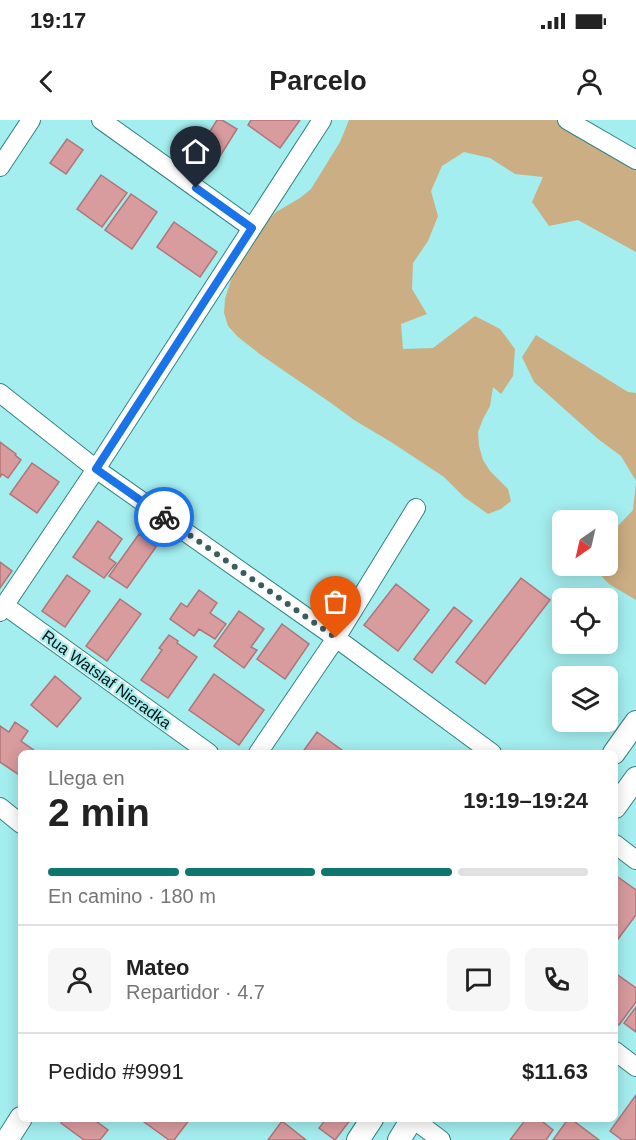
<!DOCTYPE html>
<html lang="es">
<head>
<meta charset="utf-8">
<style>
	:root { --surface:#fff; --page:#f6f6f6; --text:#222; --muted:#767676; --line:#e0e0e0; --accent:#0f766e }
	body { margin:0; font-family:Arial,sans-serif; background:var(--page); color:var(--text); height:100vh; display:flex; flex-direction:column; font-size:22px; white-space:nowrap }
	* { box-sizing:border-box; margin:0 }
	p { font-size:20px; color:var(--muted) }
	.icon { flex:none; width:33px; height:33px; fill:none; stroke:currentColor; stroke-width:2; stroke-linecap:round; stroke-linejoin:round }
	.map { position:relative; flex:1; overflow:hidden }
	.drawer { position:absolute; left:18px; top:630px; width:600px; height:372px; display:flex; flex-direction:column; background:var(--surface); border-radius:9px; box-shadow:0 3px 15px #0003 }
	.drawer>* { flex:none }
	.needle { width:39px; rotate:214deg }
	.controls { position:absolute; left:552px; top:390px; display:grid; gap:12px }
	.controls a { display:grid; place-items:center; width:66px; height:66px; border-radius:9px; background:var(--surface); box-shadow:0 3px 15px #0003; font-size:30px }
	.pin { position:absolute; display:grid; place-items:center; width:51px; height:51px; color:#fff; margin:-62px -26px; border-radius:50% 50% 50% 0; rotate:-45deg; box-shadow:0 0 6px #0007 }
	.pin .icon { rotate:45deg }
	.courier { position:absolute; display:grid; place-items:center; width:60px; height:60px; margin:-30px; border:4px solid #1a73e8; border-radius:50%; background:#fff; color:#222; box-shadow:0 2px 8px #0007 }
	.head em { font-style:normal; font-weight:600 }
	.head div { display:flex; flex-direction:column-reverse }
	.head { display:flex; align-items:center; justify-content:space-between; height:102px; padding:0 30px }
	h1 { font-size:39px; font-weight:600; line-height:45px }
	.bar { display:grid; grid-template-columns:repeat(4,1fr); gap:9px 6px; align-content:center; height:72px; padding:0 30px }
	.bar i { height:8px; border-radius:4px; background:var(--line) }
	.bar .selected { background:var(--accent) }
	.bar p { grid-column:span 4 }
	.line { display:flex; align-items:center; gap:15px; padding:0 30px; border-top:2px solid var(--line) }
	.line div { flex:1 }
	.round { display:grid; place-items:center; flex:none; width:63px; height:63px; border-radius:9px; background:var(--page) }
	.status { display:flex; justify-content:space-between; align-items:center; height:42px; padding:0 30px; background:var(--surface); direction:ltr }
	.status svg { height:16px; fill:currentColor }
	header { display:flex; justify-content:space-between; align-items:center; height:78px; padding:0 30px; background:var(--surface); font-size:27px; font-weight:600 }
	.map>svg:first-child { display:block }
</style>
</head>
<body>
<div class="status"><b>19:17</b><svg viewBox="0 0 49 12"><path d="M0 12V9h3v3zM5 12V6h3v6zM10 12V3h3v9zM15 12V0h3v12zM26 1h20v11H26zM47 4h2v5h-2z"/></svg></div>
<header><svg class="icon" aria-label="back" viewBox="0 0 24 24"><path d="M15 5l-7 7 7 7"/></svg>Parcelo<svg class="icon" aria-label="person" viewBox="0 0 24 24"><circle cx="12" cy="8" r="4"/><path d="M4 21q1-7 8-7t8 7"/></svg></header>
<div class="map">
<svg width="636" height="1020" viewBox="0 0 636 1020">
	<rect width="100%" height="100%" fill="#a4eeef"/>
	<!-- green -->
	<path fill="#cbae83" d="M 349,0 L 556,0 L 576,15 L 603,28 L 636,50 L 636,132 L 578,100 L 549,106 L 532,82 L 543,57 L 515,54 L 490,38 L 464,32 L 442,46 L 431,71 L 438,96 L 428,121 L 413,143 L 412,169 L 427,194 L 401,204 L 403,229 L 433,228 L 475,196 L 500,209 L 515,229 L 513,256 L 501,274 L 493,267 L 490,286 L 483,299 L 478,312 L 479,326 L 483,340 L 490,351 L 508,369 L 511,381 L 501,389 L 488,394 L 464,377 L 444,357 L 391,322 L 354,300 L 331,283 L 261,235 L 238,217 L 228,206 L 224,193 L 225,179 L 234,150 L 265,103 L 276,92 L 300,78 L 311,69 L 340,22 Z
		M 536,215 L 628,272 L 636,273 L 636,361 L 621,336 L 598,319 L 534,262 L 522,237 Z
		M 636,362 L 636,480 L 609,464 L 592,446 L 608,446 L 608,408 L 614,410 L 633,390 Z"/>
	<!-- building -->
	<path fill="#d89b9e" stroke="#af7578" stroke-width="1.5" d="M 217,0 L 222,0 L 237,9 L 217,41 L 199,29 Z
		M 251,0 L 300,0 L 280,28 L 248,5 Z
		M 67,19 L 83,30 L 66,54 L 50,43 Z
		M 101,55 L 127,73 L 102,107 L 77,89 Z
		M 131,74 L 157,92 L 132,129 L 105,110 Z
		M 174,102 L 217,132 L 200,157 L 157,127 Z
		M 0,322 L 16,334 L 15,335 L 21,340 L 8,358 L 2,354 L 0,357 Z
		M 32,343 L 59,362 L 37,393 L 10,374 Z
		M 98,401 L 122,419 L 109,438 L 116,443 L 104,458 L 73,437 Z
		M 139,414 L 156,427 L 127,468 L 109,456 Z
		M 0,442 L 12,451 L 0,468 Z
		M 67,455 L 90,471 L 65,507 L 42,491 Z
		M 521,458 L 550,480 L 485,564 L 456,542 Z
		M 396,464 L 429,490 L 398,531 L 364,505 Z
		M 199,470 L 217,483 L 210,493 L 226,504 L 215,519 L 199,509 L 194,516 L 170,499 L 181,483 L 187,487 Z
		M 120,479 L 141,494 L 107,541 L 86,526 Z
		M 454,487 L 472,501 L 432,553 L 414,539 Z
		M 239,491 L 264,509 L 251,527 L 257,530 L 244,548 L 214,526 Z
		M 282,504 L 309,524 L 285,559 L 257,539 Z
		M 169,515 L 178,521 L 177,523 L 197,537 L 168,578 L 141,560 L 162,530 L 159,528 Z
		M 214,554 L 264,590 L 239,625 L 189,590 Z
		M 55,556 L 81,578 L 57,607 L 31,585 Z
		M 15,602 L 28,611 L 21,621 L 38,633 L 21,633 L 21,656 L 0,642 L 0,606 L 9,612 Z
		M 317,612 L 346,633 L 302,633 Z
		M 615,755 L 636,770 L 636,795 L 615,823 Z
		M 615,853 L 636,868 L 636,882 L 619,905 L 615,902 Z
		M 636,887 L 636,912 L 624,903 Z
		M 636,975 L 636,1020 L 622,1020 L 610,1011 Z
		M 63,999 L 93,999 L 108,1010 L 100,1020 L 84,1020 L 61,1003 Z
		M 140,999 L 190,999 L 174,1020 L 169,1020 Z
		M 326,999 L 351,999 L 335,1020 L 319,1008 Z
		M 526,999 L 539,999 L 553,1010 L 546,1020 L 510,1020 Z
		M 568,999 L 571,999 L 599,1020 L 553,1020 Z
		M 282,1001 L 306,1020 L 268,1020 Z"/>
	<g fill="none" stroke-linecap="round" stroke-linejoin="round">
		<defs>
			<path id="minor" d="M 101,0 L 252,108
				M 567,0 L 636,40
				M 0,47 L 31,0
				M 0,273 L 96,349 L 336,518 L 492,633
				M 4,485 L 209,633
				M 0,492 L 96,349 L 322,0
				M 258,633 L 336,518 L 416,388
				M 0,687 L 21,704
				M 615,724 L 636,740
				M 615,931 L 636,947
				M 413,999 L 441,1020"/>
			<path id="major" d="M 614,633 L 636,602
				M 615,687 L 636,658
				M 7,1020 L 21,998
				M 358,1020 L 372,999
				M 399,1020 L 412,999"/>
		</defs>
		<!-- minor casing -->
		<use href="#minor" stroke="#378282" stroke-width="20"/>
		<!-- major casing -->
		<use href="#major" stroke="#378282" stroke-width="24"/>
		<!-- minor -->
		<use href="#minor" stroke="#fff" stroke-width="18"/>
		<!-- major -->
		<use href="#major" stroke="#fff" stroke-width="22"/>
	</g>
	<g fill="none" stroke-linecap="round" stroke-linejoin="round">
		<!-- done -->
		<path stroke="#395e5e" stroke-width="6" stroke-dasharray="0 10.8" d="M 164,397 L 336,518"/>
		<!-- route -->
		<path stroke="#1a73e8" stroke-width="8" d="M 164,397 L 96,349 L 252,108 L 196,68"/>
	</g>
	<g text-anchor="middle" stroke-width="4.5" stroke-linejoin="round" paint-order="stroke">
		<!-- street labels -->
		<g font-size="16" fill="#001010" stroke="#a4eeef">
			<text transform="translate(107 559) rotate(36)" y="6">Rua Watslaf Nieradka</text>
		</g>
	</g>
</svg>
<div class="controls">
<a><svg class="needle" viewBox="-14 -14 28 28"><path d="M0-13l5 13h-10z" fill="#e53935"/><path d="M0 13l5-13h-10z" fill="#767676"/></svg></a>
<a><svg class="icon" aria-label="locate" viewBox="0 0 24 24"><circle cx="12" cy="12" r="6"/><path d="M12 2v4M12 18v4M2 12h4M18 12h4"/></svg></a>
<a><svg class="icon" aria-label="layers" viewBox="0 0 24 24"><path d="M12 4l9 5-9 5-9-5zM3 14l9 5 9-5"/></svg></a>
</div>
<div class="pin" style="left:336px;top:518px;background:#ea580c"><svg class="icon" aria-label="bag" viewBox="0 0 24 24"><path d="M5 8h14l-1 12H6zM9 8a3 3 0 0 1 6 0"/></svg></div>
<div class="pin" style="left:196px;top:68px;background:#1f2937"><svg class="icon" aria-label="home" viewBox="0 0 24 24"><path d="M3 11l9-7 9 7M6 9v11h12V9"/></svg></div>
<div class="courier" style="left:164px;top:397px"><svg class="icon" aria-label="bike" viewBox="0 0 24 24"><circle cx="6" cy="16" r="4"/><circle cx="18" cy="16" r="4"/><path d="M6 16l4-8h5l3 8M10 8l3 8H6M13 5h3"/></svg></div>
<section class="drawer">
<div class="head"><div><h1>2 min</h1><p>Llega en</p></div><em>19:19–19:24</em></div>
<div class="bar"><i class="selected"></i><i class="selected"></i><i class="selected"></i><i></i><p>En camino · 180 m</p></div>
<div class="line" style="height:108px"><a class="round"><svg class="icon" aria-label="person" viewBox="0 0 24 24"><circle cx="12" cy="8" r="4"/><path d="M4 21q1-7 8-7t8 7"/></svg></a><div><b>Mateo</b><p>Repartidor · 4.7</p></div><a class="round"><svg class="icon" aria-label="chat" viewBox="0 0 24 24"><path d="M4 5h16v11H9l-5 4z"/></svg></a><a class="round"><svg class="icon" aria-label="phone" viewBox="0 0 24 24"><path d="M5 4h4l2 5-3 2q2 4 5 5l2-3 5 2v4C11 20 4 13 5 4z"/></svg></a></div>
<div class="line" style="height:78px"><div>Pedido #9991</div><b>$11.63</b></div>
</section>
</div>
</body>
</html>
